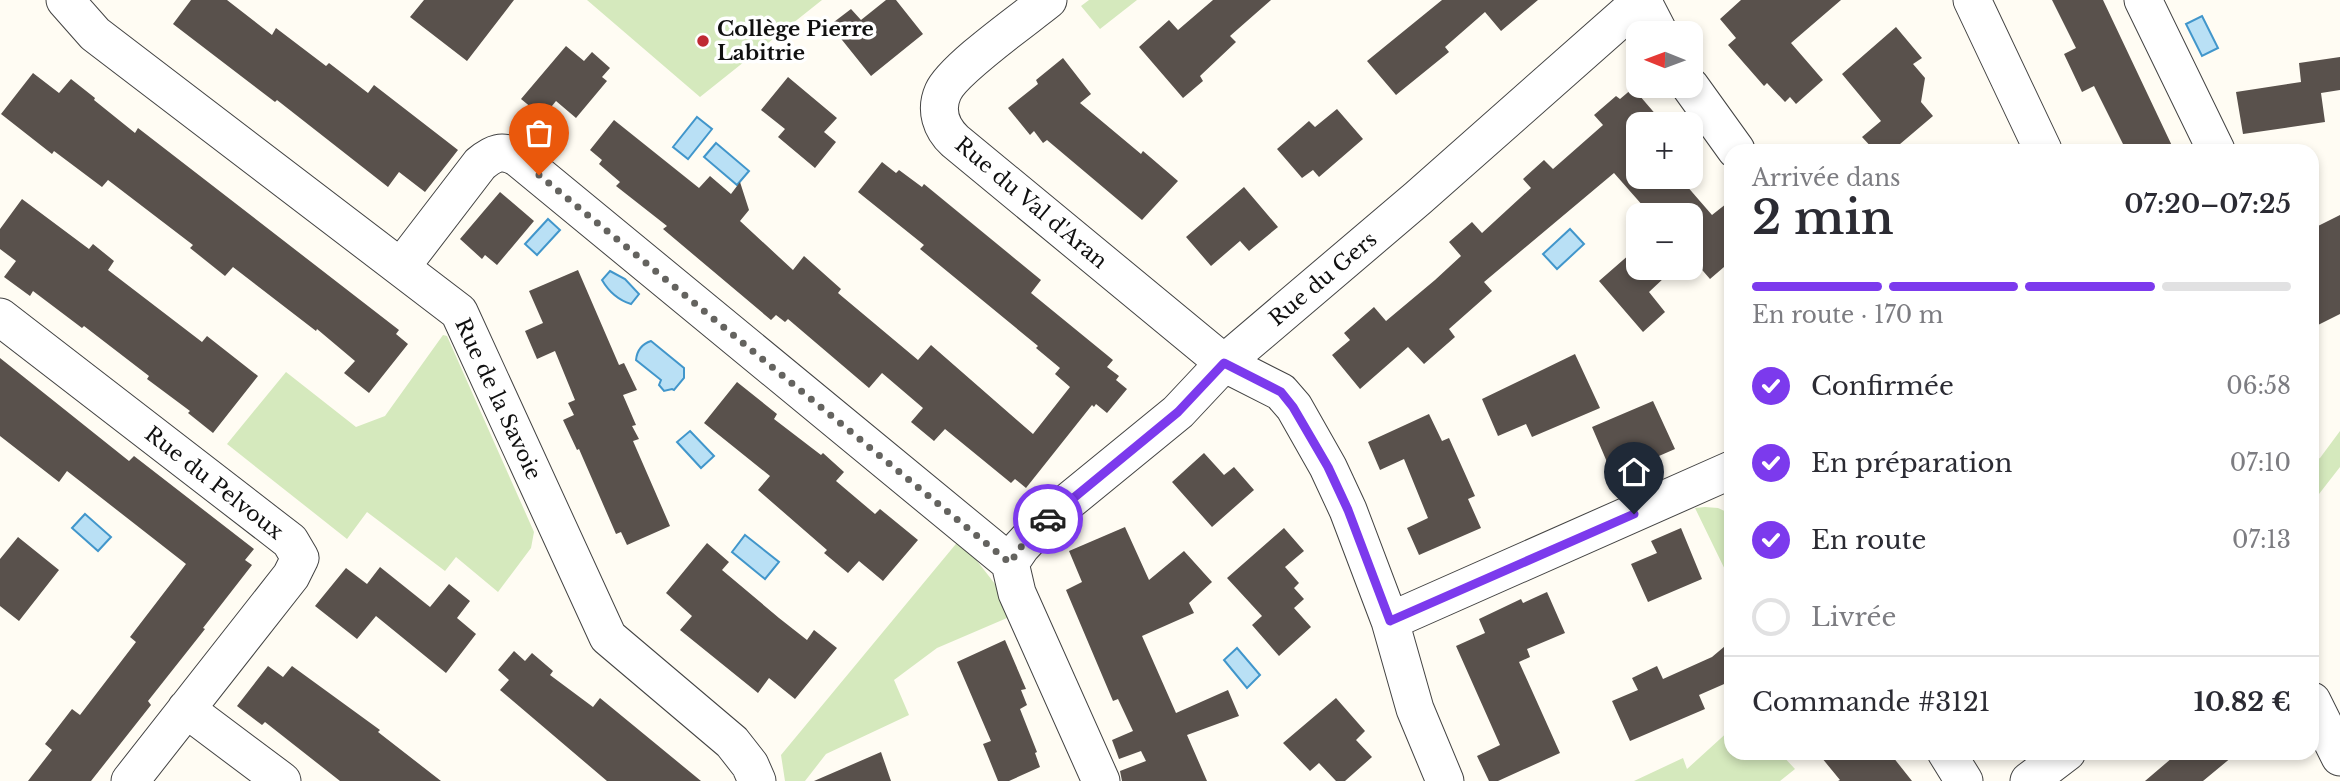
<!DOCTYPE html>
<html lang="fr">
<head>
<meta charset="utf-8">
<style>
	:root { --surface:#fff; --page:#f2f2f3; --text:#2b2b33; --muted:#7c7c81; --line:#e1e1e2; --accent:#7c3aed }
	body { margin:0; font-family:"Libre Baskerville",serif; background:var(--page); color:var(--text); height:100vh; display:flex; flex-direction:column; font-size:26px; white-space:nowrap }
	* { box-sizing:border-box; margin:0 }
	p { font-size:23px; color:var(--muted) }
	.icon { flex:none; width:38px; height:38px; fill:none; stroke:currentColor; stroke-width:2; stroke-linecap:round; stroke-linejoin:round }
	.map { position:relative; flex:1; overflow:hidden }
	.details { position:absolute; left:1724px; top:144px; width:595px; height:616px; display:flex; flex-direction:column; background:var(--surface); border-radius:21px; box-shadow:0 4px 10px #0003 }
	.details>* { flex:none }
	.needle { width:46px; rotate:271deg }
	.buttons { position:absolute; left:1626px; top:21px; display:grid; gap:14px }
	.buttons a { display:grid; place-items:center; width:77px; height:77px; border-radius:14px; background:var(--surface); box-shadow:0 4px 10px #0003; font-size:35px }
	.pin { position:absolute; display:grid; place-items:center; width:60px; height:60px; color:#fff; margin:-72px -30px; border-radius:50% 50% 50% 0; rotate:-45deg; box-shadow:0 0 7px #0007 }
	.pin .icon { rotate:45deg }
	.courier { position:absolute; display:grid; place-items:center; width:70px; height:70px; margin:-35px; border:5px solid #7c3aed; border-radius:50%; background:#fff; color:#222; box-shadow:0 2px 9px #0007 }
	.overview em { font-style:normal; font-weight:600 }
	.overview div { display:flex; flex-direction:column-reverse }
	.overview { display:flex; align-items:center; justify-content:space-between; height:119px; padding:0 28px }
	h1 { font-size:46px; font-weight:600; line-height:52px }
	.bar { display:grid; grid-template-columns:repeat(4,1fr); gap:10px 7px; align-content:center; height:84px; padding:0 28px }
	.bar i { height:9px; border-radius:5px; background:var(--line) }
	.bar .selected { background:var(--accent) }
	.bar p { grid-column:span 4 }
	.line { display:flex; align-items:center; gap:18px; padding:0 28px; border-top:2px solid var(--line) }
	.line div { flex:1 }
	ol { padding:0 28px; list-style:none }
	li { display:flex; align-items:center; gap:21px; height:77px }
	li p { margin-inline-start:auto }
	li .icon { padding:7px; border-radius:50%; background:var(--accent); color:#fff; stroke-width:4 }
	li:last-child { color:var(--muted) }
	li i { width:38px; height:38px; border:4px solid var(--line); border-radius:50% }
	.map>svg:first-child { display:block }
</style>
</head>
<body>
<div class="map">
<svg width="2340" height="781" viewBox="0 0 2340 781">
	<rect width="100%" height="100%" fill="#fffcf3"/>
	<!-- green -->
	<path fill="#d5e9bd" d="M 587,0 L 822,0 L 700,97 Z
		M 1089,0 L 1137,0 L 1100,29 L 1081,6 Z
		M 443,335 L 447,336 L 534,532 L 531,548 L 498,592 L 456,557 L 445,571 L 367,512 L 347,539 L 227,444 L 286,372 L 356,427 L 385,416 Z
		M 2340,431 L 2340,467 L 2312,503 L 2312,462 L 2320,458 Z
		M 1705,507 L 1718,508 L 1731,514 L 1731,582 L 1695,508 Z
		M 960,539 L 1002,593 L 1014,615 L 937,648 L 894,680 L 909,715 L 826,754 L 805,781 L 785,781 L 781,755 Z
		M 1731,729 L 1731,752 L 1780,753 L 1795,769 L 1780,781 L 1634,781 L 1683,758 L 1687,769 Z"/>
	<!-- water -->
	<path fill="#b9e0f5" stroke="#4196cb" stroke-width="2" d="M 2202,16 L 2218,48 L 2202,56 L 2186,24 Z
		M 697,117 L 712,129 L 688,159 L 673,147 Z
		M 716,143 L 749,171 L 737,185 L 704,157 Z
		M 548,219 L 560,230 L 537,255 L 525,244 Z
		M 1570,229 L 1584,244 L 1557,269 L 1543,254 Z
		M 610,271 L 625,279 L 639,294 L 631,304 C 618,300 609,292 602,280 Z
		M 651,341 L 684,368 L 684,378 L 674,390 L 672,389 L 664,391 L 659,385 L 661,380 L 636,360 C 637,350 642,344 651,341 Z
		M 690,431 L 714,456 L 701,468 L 677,442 Z
		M 85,514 L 111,537 L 98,551 L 72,528 Z
		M 745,535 L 779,562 L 765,579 L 732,552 Z
		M 1237,648 L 1260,675 L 1247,688 L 1224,660 Z"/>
	<!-- building -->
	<path fill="#59514c" d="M 191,0 L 227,0 L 272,35 L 276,28 L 326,66 L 329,63 L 368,93 L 374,85 L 458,150 L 425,192 L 399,172 L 388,187 L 277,100 L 275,102 L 173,24 Z
		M 424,0 L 514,0 L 467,61 L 410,17 Z
		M 886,0 L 896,0 L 923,34 L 871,76 L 830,25 L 851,9 L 861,20 Z
		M 1213,0 L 1271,0 L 1230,36 L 1236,42 L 1200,76 L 1203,81 L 1183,98 L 1139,47 L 1169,20 L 1178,30 Z
		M 1442,0 L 1538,0 L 1501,31 L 1485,12 L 1445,47 L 1449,52 L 1396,95 L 1367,61 Z
		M 1741,0 L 1841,0 L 1791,43 L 1823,80 L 1796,104 L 1790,97 L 1785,102 L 1767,83 L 1764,86 L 1728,45 L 1736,38 L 1720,19 Z
		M 2052,0 L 2103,0 L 2174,150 L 2126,150 L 2094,86 L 2082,92 L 2064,54 L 2076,48 Z
		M 1896,27 L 1922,58 L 1913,64 L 1925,78 L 1921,102 L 1933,116 L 1893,150 L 1874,150 L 1862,137 L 1881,121 L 1842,74 Z
		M 566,46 L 584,61 L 592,52 L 610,68 L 602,77 L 607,81 L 576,118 L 556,101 L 543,117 L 521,99 Z
		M 2340,57 L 2340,90 L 2321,93 L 2325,122 L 2243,134 L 2236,92 L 2301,82 L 2299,63 Z
		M 1063,58 L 1091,94 L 1080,103 L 1141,154 L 1143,151 L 1178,181 L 1142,220 L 1047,140 L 1043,143 L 1034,131 L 1030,135 L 1008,108 L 1038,84 L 1036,80 Z
		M 33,73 L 59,93 L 71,79 L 95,98 L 94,100 L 135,133 L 138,128 L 399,330 L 396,334 L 408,344 L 369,393 L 344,373 L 355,361 L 317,329 L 316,331 L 233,267 L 225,276 L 190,248 L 193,245 L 108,180 L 102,187 L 54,151 L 52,154 L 1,114 Z
		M 788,77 L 837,118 L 824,132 L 836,142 L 815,168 L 778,137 L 785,129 L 761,110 Z
		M 1633,88 L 1664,124 L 1638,124 L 1638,177 L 1679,177 L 1712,215 L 1731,200 L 1731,261 L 1710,279 L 1690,256 L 1690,215 L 1651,215 L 1614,173 L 1484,282 L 1492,291 L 1449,329 L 1455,337 L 1424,364 L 1408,347 L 1360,389 L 1332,355 L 1350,340 L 1344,333 L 1374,307 L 1386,321 L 1435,280 L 1461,256 L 1449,242 L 1472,222 L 1482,233 L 1531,188 L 1523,179 L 1544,160 L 1553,169 L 1603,125 L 1594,115 L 1616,96 L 1620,99 Z
		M 1337,109 L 1363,139 L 1319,177 L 1313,170 L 1302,178 L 1277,149 L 1309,121 L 1315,127 Z
		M 614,120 L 699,188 L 710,176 L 731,194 L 740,182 L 749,210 L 740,221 L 793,270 L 804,256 L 841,289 L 838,293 L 918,360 L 931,345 L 1033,434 L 1070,387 L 1055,374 L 1060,368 L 1036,348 L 1038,346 L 920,249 L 924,245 L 858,192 L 882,162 L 896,173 L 899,170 L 922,187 L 924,184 L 1041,280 L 1031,293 L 1113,360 L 1107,367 L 1119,376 L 1116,380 L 1127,389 L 1107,413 L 1096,404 L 1094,407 L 1092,405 L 1026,488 L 1015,479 L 1011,483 L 945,429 L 934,441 L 911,422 L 923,408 L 882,373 L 869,388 L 788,319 L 785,322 L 776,315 L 771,320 L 663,229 L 667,226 L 616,186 L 620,182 L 599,164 L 602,160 L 590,150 Z
		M 1244,187 L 1278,227 L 1249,251 L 1240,241 L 1211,266 L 1186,237 Z
		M 500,192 L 534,221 L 497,265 L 485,255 L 482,259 L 460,239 Z
		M 22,199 L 89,249 L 93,244 L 114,261 L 108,270 L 202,342 L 207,336 L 258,376 L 213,433 L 188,413 L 190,411 L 147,379 L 149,376 L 84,326 L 82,328 L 33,291 L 30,296 L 4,277 L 16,261 L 0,249 L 0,229 Z
		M 2340,215 L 2340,314 L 2312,328 L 2312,229 Z
		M 1638,247 L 1638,268 L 1656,268 L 1665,277 L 1649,292 L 1665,312 L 1643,332 L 1599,281 Z
		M 578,270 L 619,365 L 624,363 L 637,390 L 623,395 L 636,425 L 632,426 L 639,439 L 633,441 L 670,526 L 627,545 L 621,532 L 616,534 L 579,449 L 577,450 L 563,420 L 574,415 L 568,403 L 575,400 L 555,351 L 537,359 L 525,331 L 543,323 L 529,291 Z
		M 1575,354 L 1600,408 L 1532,437 L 1526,424 L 1498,436 L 1482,399 Z
		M 0,358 L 129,461 L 134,456 L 254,549 L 245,560 L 252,565 L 203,628 L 205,629 L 148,701 L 151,705 L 91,781 L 28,781 L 52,750 L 45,744 L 72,709 L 80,715 L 136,642 L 130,637 L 186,564 L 67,471 L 59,482 L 0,436 Z
		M 737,382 L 777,414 L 774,419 L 821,455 L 823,453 L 844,472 L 836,481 L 875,514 L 880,509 L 918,540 L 883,581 L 859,561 L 848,573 L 824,553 L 827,550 L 758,490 L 770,476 L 704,423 Z
		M 1653,401 L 1675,449 L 1613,476 L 1592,427 Z
		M 1429,414 L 1442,441 L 1449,438 L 1475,496 L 1468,499 L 1481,528 L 1419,555 L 1407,528 L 1428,518 L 1404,459 L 1380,470 L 1368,442 Z
		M 1204,453 L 1224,475 L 1234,467 L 1254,490 L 1212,527 L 1172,482 Z
		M 1125,527 L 1149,580 L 1184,551 L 1212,582 L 1189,603 L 1194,613 L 1142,636 L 1176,713 L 1228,690 L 1239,716 L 1187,735 L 1207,781 L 1122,781 L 1120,771 L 1146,761 L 1141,751 L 1119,759 L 1112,740 L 1133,731 L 1118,699 L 1113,701 L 1066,590 L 1082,582 L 1069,551 Z
		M 1284,528 L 1304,551 L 1285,567 L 1299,583 L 1294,588 L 1304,599 L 1294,608 L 1311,627 L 1279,656 L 1252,625 L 1262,616 L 1227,578 Z
		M 1681,528 L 1702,579 L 1648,602 L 1631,564 L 1657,553 L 1651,541 Z
		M 18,537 L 59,570 L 19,621 L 0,606 L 0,559 Z
		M 707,543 L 729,562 L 722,570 L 779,618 L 807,640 L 814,630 L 837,648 L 795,699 L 769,678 L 758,693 L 680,630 L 692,616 L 666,593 Z
		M 380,567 L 430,607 L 449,584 L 470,601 L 457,618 L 476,634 L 446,673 L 376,616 L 357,639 L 315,606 L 346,568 L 367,584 Z
		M 1547,592 L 1565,633 L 1527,649 L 1530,657 L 1519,662 L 1560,753 L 1498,781 L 1489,781 L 1477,756 L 1500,745 L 1456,646 L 1485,633 L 1479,619 L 1521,599 L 1523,603 Z
		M 1005,640 L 1026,689 L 1021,690 L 1027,705 L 1020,709 L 1037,752 L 1035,753 L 1040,767 L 1009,781 L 998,781 L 983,744 L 991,741 L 957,662 Z
		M 1731,641 L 1731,681 L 1699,695 L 1705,709 L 1630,741 L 1612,701 L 1638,690 L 1632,678 L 1657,666 L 1663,679 L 1712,657 Z
		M 514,651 L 525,661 L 532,653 L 553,671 L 550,675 L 593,707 L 600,698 L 701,781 L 607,781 L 500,690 L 509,680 L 498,670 Z
		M 268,666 L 283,677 L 292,666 L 380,730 L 378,732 L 441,781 L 340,781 L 265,722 L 262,725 L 237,706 Z
		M 1336,698 L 1365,731 L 1356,740 L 1372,757 L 1345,781 L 1336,781 L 1319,763 L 1310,771 L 1283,743 Z
		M 881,752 L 891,781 L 814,781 Z
		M 1817,752 L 1860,752 L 1866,759 L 1875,752 L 1889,752 L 1912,781 L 1838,781 L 1840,780 Z
		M 2179,752 L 2238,752 L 2203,781 L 2145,781 Z"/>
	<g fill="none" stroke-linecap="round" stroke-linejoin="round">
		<defs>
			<path id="minor" d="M 65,0 L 95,34 L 459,312 L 608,637 L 732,742 L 750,765 L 757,781
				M 1048,0 C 1026,18 953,69 943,92 C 935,110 941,128 955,141 L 1224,363 L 1281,392 L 1294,407 L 1328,467 L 1348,510 L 1390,621 L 1415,709 L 1445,781
				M 1642,0 L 1659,33
				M 1972,0 L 2043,150
				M 2143,0 L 2216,150
				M 1690,86 L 1736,150
				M 401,267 L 480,164 C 493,153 502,149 518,158 L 1010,563 L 1017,593 L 1101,781
				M 0,317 L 290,541 L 300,558 L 291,576 L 130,781
				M 1010,563 L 1021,547 L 1047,519 L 1178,412 L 1224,363 L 1418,198 L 1642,0
				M 1390,621 L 1731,470
				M 2312,701 L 2340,757
				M 186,709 L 282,781
				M 1946,752 L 1964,781
				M 2029,781 L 2067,752"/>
		</defs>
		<!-- minor casing -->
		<use href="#minor" stroke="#434343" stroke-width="39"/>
		<!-- minor -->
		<use href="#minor" stroke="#fff" stroke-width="37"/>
	</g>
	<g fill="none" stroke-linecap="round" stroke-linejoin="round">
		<!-- done -->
		<path stroke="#64635f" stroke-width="7" stroke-dasharray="0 12.6" d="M 539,175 L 1010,563 L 1021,547 L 1048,519"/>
		<!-- route -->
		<path stroke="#7c3aed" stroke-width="9" d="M 1048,519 L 1178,412 L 1224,363 L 1281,392 L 1293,407 L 1328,467 L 1348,510 L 1390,621 L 1634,514"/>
	</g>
	<!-- markers -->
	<circle fill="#bf2933" stroke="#fff" stroke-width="2.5" cx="703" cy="41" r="7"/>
	<g text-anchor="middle" stroke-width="7" stroke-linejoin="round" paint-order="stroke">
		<!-- poi labels -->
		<g font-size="21" font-weight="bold" fill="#101010" stroke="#fff" text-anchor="start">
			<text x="717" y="36">Collège Pierre<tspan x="717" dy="24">Labitrie</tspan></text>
		</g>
		<!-- street labels -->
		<g font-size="21" fill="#101010" stroke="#fff">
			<text transform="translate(1031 203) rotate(40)" y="7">Rue du Val d'Aran</text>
			<text transform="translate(1323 279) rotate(-40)" y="7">Rue du Gers</text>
			<text transform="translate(498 399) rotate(65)" y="7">Rue de la Savoie</text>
			<text transform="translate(214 483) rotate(38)" y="7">Rue du Pelvoux</text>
		</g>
	</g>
</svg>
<div class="buttons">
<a><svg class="needle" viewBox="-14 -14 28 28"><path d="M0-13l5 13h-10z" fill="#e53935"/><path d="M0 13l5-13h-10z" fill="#7c7c81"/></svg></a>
<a>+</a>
<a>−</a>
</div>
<div class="pin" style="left:539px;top:175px;background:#ea580c"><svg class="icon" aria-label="bag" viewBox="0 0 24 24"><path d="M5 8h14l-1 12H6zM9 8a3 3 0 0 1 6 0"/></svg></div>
<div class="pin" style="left:1634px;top:514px;background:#1f2937"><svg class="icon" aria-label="home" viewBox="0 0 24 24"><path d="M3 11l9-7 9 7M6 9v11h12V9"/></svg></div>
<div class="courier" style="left:1048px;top:519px"><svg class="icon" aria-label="car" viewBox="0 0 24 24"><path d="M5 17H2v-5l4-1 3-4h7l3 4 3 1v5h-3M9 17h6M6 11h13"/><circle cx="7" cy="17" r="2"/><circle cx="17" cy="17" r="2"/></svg></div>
<section class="details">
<div class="overview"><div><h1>2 min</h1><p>Arrivée dans</p></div><em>07:20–07:25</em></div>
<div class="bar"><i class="selected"></i><i class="selected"></i><i class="selected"></i><i></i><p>En route · 170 m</p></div>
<ol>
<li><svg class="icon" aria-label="check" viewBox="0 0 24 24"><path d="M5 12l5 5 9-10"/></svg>Confirmée<p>06:58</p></li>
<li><svg class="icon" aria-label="check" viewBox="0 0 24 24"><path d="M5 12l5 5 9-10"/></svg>En préparation<p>07:10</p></li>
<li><svg class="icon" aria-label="check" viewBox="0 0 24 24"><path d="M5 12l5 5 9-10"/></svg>En route<p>07:13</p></li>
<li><i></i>Livrée</li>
</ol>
<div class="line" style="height:91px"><div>Commande #3121</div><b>10.82 €</b></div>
</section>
</div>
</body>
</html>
